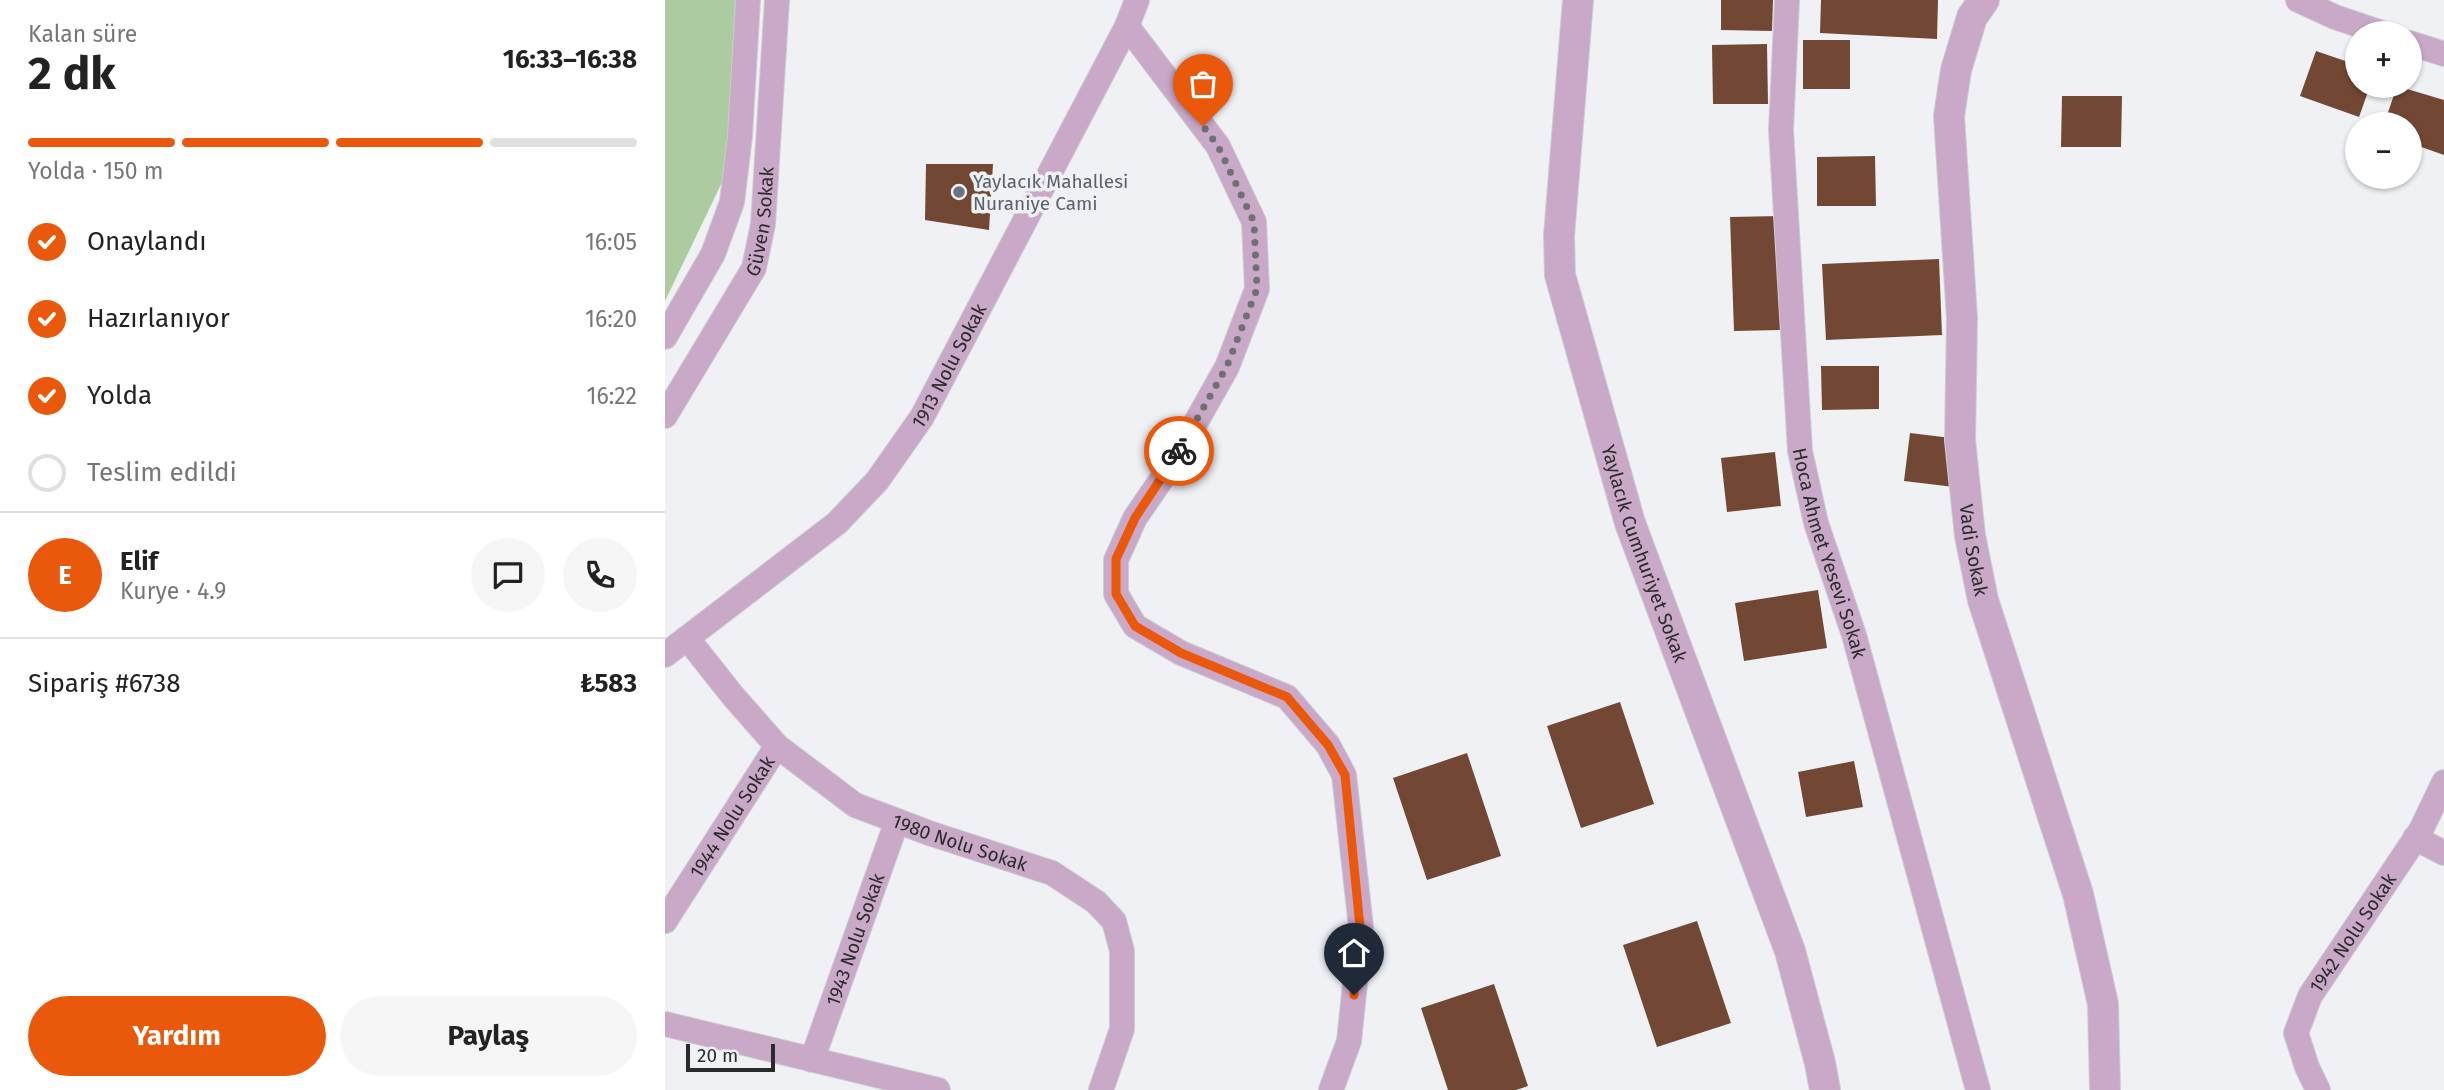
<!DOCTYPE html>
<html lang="tr">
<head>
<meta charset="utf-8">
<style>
	:root { --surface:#fff; --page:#f6f6f6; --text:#222; --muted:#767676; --line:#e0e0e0; --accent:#ea580c }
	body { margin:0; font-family:"Fira Sans",sans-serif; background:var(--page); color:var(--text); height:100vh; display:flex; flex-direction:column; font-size:26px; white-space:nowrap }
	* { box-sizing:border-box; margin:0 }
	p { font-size:23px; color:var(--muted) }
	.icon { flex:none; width:38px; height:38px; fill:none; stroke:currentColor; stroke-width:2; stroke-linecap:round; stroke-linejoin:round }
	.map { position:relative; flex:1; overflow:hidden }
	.side { display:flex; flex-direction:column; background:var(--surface); width:665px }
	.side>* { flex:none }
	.buttons { position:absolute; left:1680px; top:21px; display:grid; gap:14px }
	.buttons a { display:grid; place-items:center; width:77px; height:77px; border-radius:50%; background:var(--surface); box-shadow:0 2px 5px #0004; font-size:35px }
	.scale { position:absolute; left:21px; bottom:18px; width:89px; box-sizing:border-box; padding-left:7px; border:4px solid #2a2b2c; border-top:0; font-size:19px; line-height:24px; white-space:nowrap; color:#2a2b2c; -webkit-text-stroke:5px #eff1f4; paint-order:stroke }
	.pin { position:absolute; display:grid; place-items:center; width:60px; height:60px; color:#fff; margin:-72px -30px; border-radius:50% 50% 50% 0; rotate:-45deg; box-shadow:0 0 7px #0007 }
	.pin .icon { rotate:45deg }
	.courier { position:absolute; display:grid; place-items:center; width:70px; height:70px; margin:-35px; border:5px solid #ea580c; border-radius:50%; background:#fff; color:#222; box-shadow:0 2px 9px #0007 }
	.overview em { font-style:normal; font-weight:700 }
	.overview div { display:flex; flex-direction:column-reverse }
	.overview { display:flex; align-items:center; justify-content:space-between; height:119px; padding:0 28px }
	h1 { font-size:46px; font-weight:700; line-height:52px }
	.bar { display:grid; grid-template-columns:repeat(4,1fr); gap:10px 7px; align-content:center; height:84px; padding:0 28px }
	.bar i { height:9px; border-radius:5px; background:var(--line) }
	.bar .current { background:var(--accent) }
	.bar p { grid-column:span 4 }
	.line { display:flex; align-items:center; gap:18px; padding:0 28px; border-top:2px solid var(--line) }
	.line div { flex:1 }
	.round { display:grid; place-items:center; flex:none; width:74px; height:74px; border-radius:37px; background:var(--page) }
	ol { padding:0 28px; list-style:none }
	li { display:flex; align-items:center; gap:21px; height:77px }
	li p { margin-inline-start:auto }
	li .icon { padding:7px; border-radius:50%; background:var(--accent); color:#fff; stroke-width:4 }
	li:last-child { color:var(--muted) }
	li i { width:38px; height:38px; border:4px solid var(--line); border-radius:50% }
	.button { display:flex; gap:14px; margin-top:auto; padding:14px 28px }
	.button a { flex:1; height:80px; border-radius:42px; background:var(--accent); color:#fff; font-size:28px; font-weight:700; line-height:80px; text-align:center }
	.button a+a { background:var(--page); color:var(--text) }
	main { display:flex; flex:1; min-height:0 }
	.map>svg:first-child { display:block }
</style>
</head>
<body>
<main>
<section class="side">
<div class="overview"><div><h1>2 dk</h1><p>Kalan süre</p></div><em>16:33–16:38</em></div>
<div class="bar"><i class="current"></i><i class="current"></i><i class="current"></i><i></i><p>Yolda · 150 m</p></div>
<ol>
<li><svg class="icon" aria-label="check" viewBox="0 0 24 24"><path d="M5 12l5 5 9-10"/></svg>Onaylandı<p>16:05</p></li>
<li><svg class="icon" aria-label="check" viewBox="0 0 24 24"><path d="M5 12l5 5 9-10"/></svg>Hazırlanıyor<p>16:20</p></li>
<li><svg class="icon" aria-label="check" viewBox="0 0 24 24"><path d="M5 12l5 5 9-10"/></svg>Yolda<p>16:22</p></li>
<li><i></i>Teslim edildi</li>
</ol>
<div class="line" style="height:126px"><b class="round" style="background:var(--accent);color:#fff">E</b><div><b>Elif</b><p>Kurye · 4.9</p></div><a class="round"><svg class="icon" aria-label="chat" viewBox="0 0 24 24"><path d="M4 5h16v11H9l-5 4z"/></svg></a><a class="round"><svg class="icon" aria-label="phone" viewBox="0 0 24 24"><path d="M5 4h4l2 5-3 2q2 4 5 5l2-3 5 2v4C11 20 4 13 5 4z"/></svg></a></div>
<div class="line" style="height:91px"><div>Sipariş #6738</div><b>₺583</b></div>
<div class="button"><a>Yardım</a><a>Paylaş</a></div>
</section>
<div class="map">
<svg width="1779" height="1090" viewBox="0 0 1779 1090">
	<rect width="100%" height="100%" fill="#eff1f4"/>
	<!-- forest -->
	<path fill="#accba0" d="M 0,0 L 83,0 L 60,176 L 0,301 Z"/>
	<!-- building -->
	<path fill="#724734" d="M 1056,0 L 1108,0 L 1107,31 L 1056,30 Z
		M 1156,0 L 1273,0 L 1272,39 L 1155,33 Z
		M 1138,40 L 1185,40 L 1185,89 L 1138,89 Z
		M 1102,44 L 1103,104 L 1048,104 L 1047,45 Z
		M 1651,51 L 1692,65 L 1692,86 L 1705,86 L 1694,117 L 1635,96 Z
		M 1732,86 L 1779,100 L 1779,155 L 1745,143 L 1745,124 L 1719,124 Z
		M 1397,96 L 1457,96 L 1456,147 L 1396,147 Z
		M 1210,156 L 1211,206 L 1152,206 L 1152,157 Z
		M 261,164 L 328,164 L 324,230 L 260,220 Z
		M 1115,216 L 1118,330 L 1069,331 L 1065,217 Z
		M 1274,259 L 1277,335 L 1161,340 L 1157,264 Z
		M 1156,366 L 1214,366 L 1214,409 L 1157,410 Z
		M 1245,433 L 1294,439 L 1289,487 L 1239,481 Z
		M 1110,452 L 1116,506 L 1062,512 L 1056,458 Z
		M 1153,590 L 1162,648 L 1079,661 L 1070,603 Z
		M 955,702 L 989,804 L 916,828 L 882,726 Z
		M 802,753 L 836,856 L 762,880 L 728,778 Z
		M 1189,761 L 1198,807 L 1141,817 L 1133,772 Z
		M 1032,921 L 1066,1023 L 992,1047 L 958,945 Z
		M 829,984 L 863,1086 L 851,1090 L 783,1090 L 756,1008 Z"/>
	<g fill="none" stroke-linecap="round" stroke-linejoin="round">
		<defs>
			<g id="minor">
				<path id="s1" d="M 1122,0 L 1116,130 L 1135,451 L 1151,523 L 1189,635 L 1313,1090"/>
				<path d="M 1633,0 L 1670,17 L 1717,33"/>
				<path d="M 462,26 L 553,146 L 589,222 L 592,289 L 562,367 L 509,461 L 470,518 L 451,560 L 451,594 L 470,626 L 516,653 L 622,697 L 663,745 L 679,775 L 696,927 L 684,1041 L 666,1090"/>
				<path d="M 1745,43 L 1779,54"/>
				<path d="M 0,337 L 48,254 L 67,202 L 75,136 L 83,0"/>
				<path id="s2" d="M 0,416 L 89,268 L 98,224 L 112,0"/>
				<path id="s3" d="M 22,638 L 68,696 L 112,746 L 190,805 L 264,833 L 387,873 L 431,902 L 449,921 L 457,951 L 457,1029 L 436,1090"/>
				<path id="s4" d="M 0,655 L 172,523 L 212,481 L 257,417 L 462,26 L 472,0"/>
				<path d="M 1750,838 L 1779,853"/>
				<path id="s5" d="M 0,921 L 112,746"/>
				<path d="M 0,1024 L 273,1090"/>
				<path id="s6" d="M 147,1060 L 232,821"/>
				<path id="s7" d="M 1653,1090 L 1642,1067 L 1631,1033 L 1645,996 L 1756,830 L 1779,782"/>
			</g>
			<g id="tertiary">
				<path id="s8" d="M 913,0 L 894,236 L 895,275 L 965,523 L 1125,951 L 1155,1063 L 1160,1090"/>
				<path id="s9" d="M 1319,0 L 1307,17 L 1291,70 L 1284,116 L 1297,318 L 1295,440 L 1305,536 L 1318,600 L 1413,894 L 1438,1004 L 1440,1090"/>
			</g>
		</defs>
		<!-- minor casing -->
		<use href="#minor" stroke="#cccdd0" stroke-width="26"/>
		<!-- tertiary casing -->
		<use href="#tertiary" stroke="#cccdd0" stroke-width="32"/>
		<!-- minor -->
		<use href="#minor" stroke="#caa8c7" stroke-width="24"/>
		<!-- tertiary -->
		<use href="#tertiary" stroke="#caa8c7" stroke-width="30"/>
	</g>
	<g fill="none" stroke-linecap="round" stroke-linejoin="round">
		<!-- done -->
		<path stroke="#6f7072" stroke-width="7" stroke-dasharray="0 12.6" d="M 514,451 L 562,366 L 592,289 L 589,222 L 553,146 L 538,126"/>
		<!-- route -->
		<path stroke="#ea580c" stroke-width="9" d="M 514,451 L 470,518 L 451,559 L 451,594 L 470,626 L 516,653 L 622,697 L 663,745 L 680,775 L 695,927 L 689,995"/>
	</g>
	<!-- markers -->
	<circle fill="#6b7280" stroke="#eff1f4" stroke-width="2.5" cx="294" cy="192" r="7"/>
	<g text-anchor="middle" stroke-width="7" stroke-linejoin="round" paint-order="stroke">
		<!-- worship labels -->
		<g font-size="19" fill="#5b616d" stroke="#eff1f4" text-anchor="start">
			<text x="308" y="188">Yaylacık Mahallesi<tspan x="308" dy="22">Nuraniye Cami</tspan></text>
		</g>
		<!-- street labels -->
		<g font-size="19" fill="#2a2b2c" stroke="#eff1f4">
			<text dy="7" stroke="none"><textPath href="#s2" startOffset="220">Güven Sokak</textPath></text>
			<text dy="7" stroke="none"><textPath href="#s4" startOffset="411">1913 Nolu Sokak</textPath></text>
			<text dy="7" stroke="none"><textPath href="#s9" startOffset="558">Vadi Sokak</textPath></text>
			<text dy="7" stroke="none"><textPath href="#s1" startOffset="558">Hoca Ahmet Yesevi Sokak</textPath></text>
			<text dy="7" stroke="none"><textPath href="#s8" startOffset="567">Yaylacık Cumhuriyet Sokak</textPath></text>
			<text dy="7" stroke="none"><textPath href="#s5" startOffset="124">1944 Nolu Sokak</textPath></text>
			<text dy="7" stroke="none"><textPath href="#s3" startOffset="350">1980 Nolu Sokak</textPath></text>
			<text dy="7" stroke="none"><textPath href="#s7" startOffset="177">1942 Nolu Sokak</textPath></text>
			<text dy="7" stroke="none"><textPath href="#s6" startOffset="128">1943 Nolu Sokak</textPath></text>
		</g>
	</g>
</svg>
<div class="buttons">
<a>+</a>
<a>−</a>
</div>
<div class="scale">20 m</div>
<div class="pin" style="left:538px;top:126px;background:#ea580c"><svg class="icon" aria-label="bag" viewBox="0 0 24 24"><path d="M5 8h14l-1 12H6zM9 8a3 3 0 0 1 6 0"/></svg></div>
<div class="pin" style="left:689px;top:995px;background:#1f2937"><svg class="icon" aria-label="home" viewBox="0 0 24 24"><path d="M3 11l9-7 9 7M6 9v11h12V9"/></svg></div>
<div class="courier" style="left:514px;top:451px"><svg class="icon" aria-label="bike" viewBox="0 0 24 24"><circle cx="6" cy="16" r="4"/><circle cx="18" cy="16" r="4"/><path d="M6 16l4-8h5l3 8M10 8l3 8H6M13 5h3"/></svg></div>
</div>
</main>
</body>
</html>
